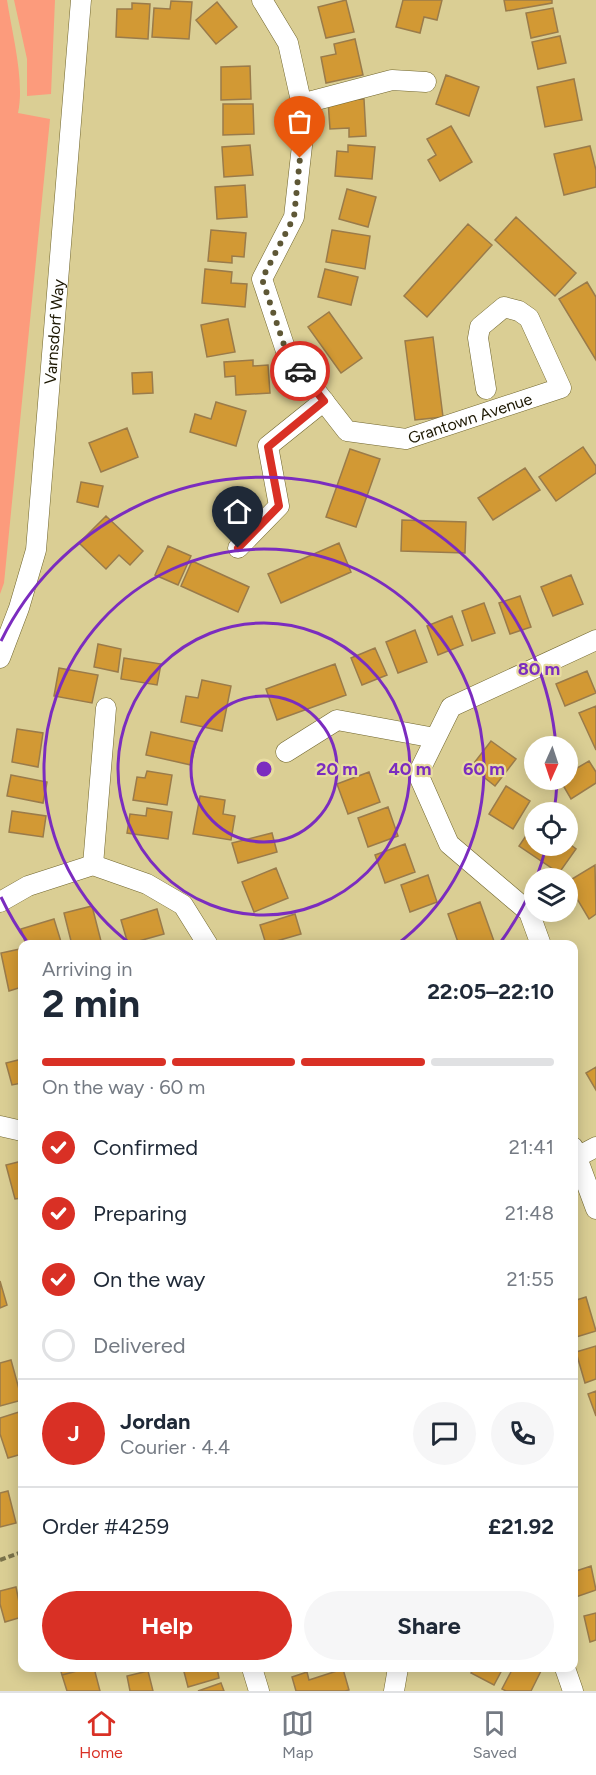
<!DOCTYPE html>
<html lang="en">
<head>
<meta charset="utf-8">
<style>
	:root { --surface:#fff; --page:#f6f6f7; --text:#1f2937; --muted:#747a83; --line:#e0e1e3; --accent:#d93025 }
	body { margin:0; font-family:Figtree,sans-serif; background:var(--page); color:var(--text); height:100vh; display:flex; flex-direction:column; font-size:22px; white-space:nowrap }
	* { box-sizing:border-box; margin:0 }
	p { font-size:20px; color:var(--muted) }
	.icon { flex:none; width:33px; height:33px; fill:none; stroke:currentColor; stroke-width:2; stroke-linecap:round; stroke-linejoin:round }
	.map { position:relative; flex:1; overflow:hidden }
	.details { position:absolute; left:18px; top:940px; width:560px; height:732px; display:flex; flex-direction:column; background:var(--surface); border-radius:12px; box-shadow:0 3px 15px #0003 }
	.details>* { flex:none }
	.needle { width:39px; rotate:183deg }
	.buttons { position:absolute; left:524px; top:736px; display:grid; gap:12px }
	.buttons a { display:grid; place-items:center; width:54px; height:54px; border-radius:50%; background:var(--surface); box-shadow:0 3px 15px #0003; font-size:30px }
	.pin { position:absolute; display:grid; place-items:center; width:51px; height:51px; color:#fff; margin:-62px -26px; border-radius:50% 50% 50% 0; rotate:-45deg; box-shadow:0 0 6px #0007 }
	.pin .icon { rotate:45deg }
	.courier { position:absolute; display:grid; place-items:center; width:60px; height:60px; margin:-30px; border:4px solid #d93025; border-radius:50%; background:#fff; color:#222; box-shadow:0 2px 8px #0007 }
	.head em { font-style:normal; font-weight:700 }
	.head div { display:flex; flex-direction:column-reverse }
	.head { display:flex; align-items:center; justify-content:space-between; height:102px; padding:0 24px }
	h1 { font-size:39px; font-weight:700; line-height:45px }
	.bar { display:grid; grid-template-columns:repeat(4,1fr); gap:9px 6px; align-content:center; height:72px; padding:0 24px }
	.bar i { height:8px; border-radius:4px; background:var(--line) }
	.bar .current { background:var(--accent) }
	.bar p { grid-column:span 4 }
	.line { display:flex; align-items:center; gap:15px; padding:0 24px; border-top:2px solid var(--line) }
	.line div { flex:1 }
	.round { display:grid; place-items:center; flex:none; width:63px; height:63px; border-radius:32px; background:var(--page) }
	ol { padding:0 24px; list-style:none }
	li { display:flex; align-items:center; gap:18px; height:66px }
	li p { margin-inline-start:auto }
	li .icon { padding:6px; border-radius:50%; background:var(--accent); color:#fff; stroke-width:4 }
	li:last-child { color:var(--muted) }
	li i { width:33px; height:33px; border:3px solid var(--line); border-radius:50% }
	.button { display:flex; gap:12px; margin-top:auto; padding:12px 24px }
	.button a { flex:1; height:69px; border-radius:36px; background:var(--accent); color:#fff; font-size:24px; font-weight:700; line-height:69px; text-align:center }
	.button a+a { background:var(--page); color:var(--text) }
	.tab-bar { display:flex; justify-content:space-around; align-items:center; height:84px; border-top:2px solid var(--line); background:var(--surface); font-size:16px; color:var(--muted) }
	.tab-bar a { display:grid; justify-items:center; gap:3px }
	.tab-bar .current { color:var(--accent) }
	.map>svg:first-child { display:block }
</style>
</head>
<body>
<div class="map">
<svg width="596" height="1691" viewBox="0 0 596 1691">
	<rect width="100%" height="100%" fill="#dace94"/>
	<!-- green -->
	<path fill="#fc9b7c" d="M 0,0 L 7,0 C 12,33 25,81 18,113 L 50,119 L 4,583 L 0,594 Z
		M 14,0 L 55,0 L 51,94 L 27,96 L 27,59 Z"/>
	<!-- building -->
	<path fill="#d29934" stroke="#9a7b4a" stroke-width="1.5" d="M 346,0 L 354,32 L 326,38 L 318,7 Z
		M 403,0 L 442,0 L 437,20 L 424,17 L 420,33 L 396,27 Z
		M 504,0 L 552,0 L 552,3 L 506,11 Z
		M 171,1 L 192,2 L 189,39 L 152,37 L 154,8 L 170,9 Z
		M 217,2 L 237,27 L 216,44 L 196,20 Z
		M 132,3 L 150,4 L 148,39 L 116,37 L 117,9 L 132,9 Z
		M 553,8 L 558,32 L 531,38 L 526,13 Z
		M 560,36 L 566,63 L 538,69 L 532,42 Z
		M 355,39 L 363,75 L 326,83 L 321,57 L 336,54 L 334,44 Z
		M 250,66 L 251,99 L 221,100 L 221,67 Z
		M 446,75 L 479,87 L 469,116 L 436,104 Z
		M 574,79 L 582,120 L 545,127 L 537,87 Z
		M 364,99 L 366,136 L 349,137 L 349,128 L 330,129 L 328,101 Z
		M 223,104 L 253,104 L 254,134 L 223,135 Z
		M 451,126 L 472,162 L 440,181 L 428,160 L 436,155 L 427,139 Z
		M 250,145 L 253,175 L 224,177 L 222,147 Z
		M 348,145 L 375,147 L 372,179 L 335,176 L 337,151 L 348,152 Z
		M 590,146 L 596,170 L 596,187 L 564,195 L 554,154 Z
		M 245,185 L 247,217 L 217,219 L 215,187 Z
		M 347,189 L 376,197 L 368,227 L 339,219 Z
		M 516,217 L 576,273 L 555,296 L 495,240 Z
		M 468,224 L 492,245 L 427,317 L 404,296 Z
		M 211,230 L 246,233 L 244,257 L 232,256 L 232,263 L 208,261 Z
		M 332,230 L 370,236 L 365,269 L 326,262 Z
		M 205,269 L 232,272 L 231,283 L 247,284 L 245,307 L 202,303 Z
		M 325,269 L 358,277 L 351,305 L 318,297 Z
		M 587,282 L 596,297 L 596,360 L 559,299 Z
		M 329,312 L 362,358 L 341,373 L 308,327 Z
		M 228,319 L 235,352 L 207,357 L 201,325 Z
		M 433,337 L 443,417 L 415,420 L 405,341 Z
		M 253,360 L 253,366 L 268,365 L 270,393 L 236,395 L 235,376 L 225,377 L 224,362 Z
		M 152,372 L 153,393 L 133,394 L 132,373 Z
		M 216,402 L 246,411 L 236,446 L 190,432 L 195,414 L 211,419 Z
		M 127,428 L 138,457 L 101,472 L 89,443 Z
		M 583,447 L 596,466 L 596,473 L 556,501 L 539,477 Z
		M 350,449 L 380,459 L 356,527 L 326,517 Z
		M 525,468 L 540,490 L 493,520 L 478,498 Z
		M 81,482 L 103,486 L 98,507 L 77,502 Z
		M 106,516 L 143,551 L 130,565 L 119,555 L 106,569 L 79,543 Z
		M 402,520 L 466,522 L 465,553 L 401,551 Z
		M 339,543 L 351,572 L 281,603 L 268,574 Z
		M 168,546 L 191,556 L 178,585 L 155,575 Z
		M 192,561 L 249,587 L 238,612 L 181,586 Z
		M 571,575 L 583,604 L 553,616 L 541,587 Z
		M 520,596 L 531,627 L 510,634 L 499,603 Z
		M 484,603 L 495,633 L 472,641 L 462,611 Z
		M 452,616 L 463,645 L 438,655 L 427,626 Z
		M 415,630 L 427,662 L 398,673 L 386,642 Z
		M 98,644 L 121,649 L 118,672 L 94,667 Z
		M 375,648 L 387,675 L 362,685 L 351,658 Z
		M 124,658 L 161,664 L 157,685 L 121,679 Z
		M 335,664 L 346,695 L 277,720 L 266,689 Z
		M 59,668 L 98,675 L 92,703 L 54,696 Z
		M 587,671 L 596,693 L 565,706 L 556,684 Z
		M 202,680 L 231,686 L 222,731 L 181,722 L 186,696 L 198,698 Z
		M 596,706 L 596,750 L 579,713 Z
		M 17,729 L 43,733 L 38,767 L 12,762 Z
		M 151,732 L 196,742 L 191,765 L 146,755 Z
		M 491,741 L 516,759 L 495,786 L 471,767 Z
		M 589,761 L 596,772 L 596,783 L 571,799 L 560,780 L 567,780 L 567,774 Z
		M 147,771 L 172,775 L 167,805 L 133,800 L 137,777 L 145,778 Z
		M 369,772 L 380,802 L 348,814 L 337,784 Z
		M 11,775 L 47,782 L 43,803 L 7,796 Z
		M 506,786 L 530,801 L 513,829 L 489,814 Z
		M 200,796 L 225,800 L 223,814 L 235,816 L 231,840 L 193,834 Z
		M 388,807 L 398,836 L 368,847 L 358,818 Z
		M 147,808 L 172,812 L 168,839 L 127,833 L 130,814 L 146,816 Z
		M 12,811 L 46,816 L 43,837 L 9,832 Z
		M 534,824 L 534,846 L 567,846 L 567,842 L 576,849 L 559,873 L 519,846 Z
		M 272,833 L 277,852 L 238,863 L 232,843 Z
		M 405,844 L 415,872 L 385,883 L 375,855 Z
		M 595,865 L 596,914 L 589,919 L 567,882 Z
		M 276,868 L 288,898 L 254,912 L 242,882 Z
		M 428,875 L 437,902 L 410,912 L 401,885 Z
		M 480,902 L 495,944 L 459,945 L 448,914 Z
		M 92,906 L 102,945 L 72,945 L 64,913 Z
		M 157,909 L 164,934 L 128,944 L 121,920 Z
		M 295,914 L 301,934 L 266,944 L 260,925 Z
		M 54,919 L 62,945 L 26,945 L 21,929 Z
		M 20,949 L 22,987 L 9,991 L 1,953 Z
		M 22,1059 L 22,1083 L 12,1085 L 6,1063 Z
		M 596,1067 L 596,1090 L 586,1073 Z
		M 22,1161 L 22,1198 L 15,1199 L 6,1165 Z
		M 0,1281 L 7,1305 L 0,1308 Z
		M 586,1297 L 596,1331 L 573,1338 L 573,1301 Z
		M 596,1346 L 596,1379 L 585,1383 L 576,1352 Z
		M 11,1360 L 22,1400 L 0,1406 L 0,1363 Z
		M 596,1391 L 596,1416 L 588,1394 Z
		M 22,1411 L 22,1454 L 8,1458 L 0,1434 L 0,1418 Z
		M 8,1491 L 16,1523 L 0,1527 L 0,1493 Z
		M 591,1566 L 596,1590 L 573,1598 L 573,1572 Z
		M 16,1587 L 22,1617 L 5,1622 L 0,1604 L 0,1591 Z
		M 596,1613 L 596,1640 L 590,1642 L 584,1616 Z
		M 60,1668 L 88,1668 L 62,1675 Z
		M 88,1668 L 94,1668 L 100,1691 L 67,1691 L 62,1675 Z
		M 183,1668 L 217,1668 L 219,1678 L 188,1687 Z
		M 474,1668 L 503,1668 L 494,1685 L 471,1673 Z
		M 513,1668 L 541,1668 L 542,1669 L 531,1691 L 506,1691 L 502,1689 Z
		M 343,1669 L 349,1690 L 345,1691 L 296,1691 L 292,1677 L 307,1672 L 309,1680 Z
		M 148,1671 L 153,1691 L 130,1691 L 127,1676 Z
		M 221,1683 L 224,1691 L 198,1691 Z"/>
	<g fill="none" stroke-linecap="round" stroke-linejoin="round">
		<defs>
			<g id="street">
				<path id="s1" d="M 262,0 L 288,43 L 305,119 L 294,217 L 262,279 L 287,354 L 347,431 L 406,439 L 561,388 L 529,318 L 519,311 L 504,307 L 480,327 L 478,338 L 486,389"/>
				<path d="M 301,104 L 392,80 L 426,82"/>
				<path d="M 238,548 L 279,506 L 268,446 L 324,401"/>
				<path id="s2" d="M 0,658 L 19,608 L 36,550 L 81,0"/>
				<path d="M 286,752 L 337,720 L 435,738"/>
				<path d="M 93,865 L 106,708"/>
				<path d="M 0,902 L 28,886 L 93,865 L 147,884 L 183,905 L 208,945"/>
				<path d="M 541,945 L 529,912 L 449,844 L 418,774 L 451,707 L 596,640"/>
				<path d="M 0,1126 L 22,1131"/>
				<path d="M 573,1147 L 596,1209"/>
				<path d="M 577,1157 L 596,1147"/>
				<path d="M 252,1668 L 259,1691"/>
				<path d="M 565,1668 L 573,1691"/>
				<path d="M 394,1691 L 398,1668"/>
			</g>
		</defs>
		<!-- street casing -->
		<use href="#street" stroke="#70652d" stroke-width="21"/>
		<!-- path -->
		<path stroke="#7a724a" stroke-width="4" stroke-dasharray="6 3" stroke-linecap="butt" d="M 0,1560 L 22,1552"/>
		<!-- street -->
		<use href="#street" stroke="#fff" stroke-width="20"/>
	</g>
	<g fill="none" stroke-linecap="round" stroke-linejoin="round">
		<!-- done -->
		<path stroke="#5e5735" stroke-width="6" stroke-dasharray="0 10.8" d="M 300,371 L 287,354 L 262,279 L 294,217 L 300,158"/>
		<!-- route -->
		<path stroke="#d93025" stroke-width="8" d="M 238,548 L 279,506 L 268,447 L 324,401 L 300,371"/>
	</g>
	<!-- distance rings -->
	<g fill="none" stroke="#7b2cbf" stroke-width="3">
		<circle cx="264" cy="769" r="73"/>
		<circle cx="264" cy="769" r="146"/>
		<path d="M132 945A220 220 0 1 1 396 945"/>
		<path d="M557 782A293 293 0 0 1 554 812M546 847A293 293 0 0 1 536 879M534 883A293 293 0 0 1 500 943M28 943A293 293 0 0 1 1 897M1 641A293 293 0 0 1 556 746"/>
	</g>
	<g text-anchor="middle" stroke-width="4.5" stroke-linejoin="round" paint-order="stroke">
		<!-- street labels -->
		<g font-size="16" fill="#1c1702" stroke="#e7dba1">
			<text dy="6" stroke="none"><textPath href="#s2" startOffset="333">Varnsdorf Way</textPath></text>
			<text dy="6" stroke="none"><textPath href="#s1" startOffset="600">Grantown Avenue</textPath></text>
		</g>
	</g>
	<circle cx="264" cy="769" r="9" fill="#7b2cbf" stroke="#e7dba1" stroke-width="3"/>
	<g font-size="18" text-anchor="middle" font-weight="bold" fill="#7b2cbf" stroke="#e7dba1" stroke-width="4.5" stroke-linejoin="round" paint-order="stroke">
		<text x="539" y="675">80 m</text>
		<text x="337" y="775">20 m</text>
		<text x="410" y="775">40 m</text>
		<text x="484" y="775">60 m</text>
	</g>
</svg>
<div class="buttons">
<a><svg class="needle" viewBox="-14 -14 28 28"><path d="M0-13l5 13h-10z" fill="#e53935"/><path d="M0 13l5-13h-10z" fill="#747a83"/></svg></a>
<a><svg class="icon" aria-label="locate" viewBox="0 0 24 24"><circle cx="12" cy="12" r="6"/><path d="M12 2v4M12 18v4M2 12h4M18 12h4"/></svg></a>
<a><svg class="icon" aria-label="layers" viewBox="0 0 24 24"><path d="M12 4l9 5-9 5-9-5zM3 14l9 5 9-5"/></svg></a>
</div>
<div class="pin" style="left:300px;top:158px;background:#ea580c"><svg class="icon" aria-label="bag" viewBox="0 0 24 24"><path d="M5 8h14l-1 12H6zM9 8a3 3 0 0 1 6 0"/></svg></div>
<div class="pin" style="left:238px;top:548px;background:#1f2937"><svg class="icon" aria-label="home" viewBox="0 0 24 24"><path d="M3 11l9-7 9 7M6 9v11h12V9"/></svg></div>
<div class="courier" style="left:300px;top:371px"><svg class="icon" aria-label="car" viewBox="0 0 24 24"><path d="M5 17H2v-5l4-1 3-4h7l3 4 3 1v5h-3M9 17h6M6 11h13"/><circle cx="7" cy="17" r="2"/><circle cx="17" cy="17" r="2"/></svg></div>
<section class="details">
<div class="head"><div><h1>2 min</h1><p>Arriving in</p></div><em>22:05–22:10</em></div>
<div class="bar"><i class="current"></i><i class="current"></i><i class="current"></i><i></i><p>On the way · 60 m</p></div>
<ol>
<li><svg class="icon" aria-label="check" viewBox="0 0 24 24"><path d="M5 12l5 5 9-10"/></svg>Confirmed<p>21:41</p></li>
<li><svg class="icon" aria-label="check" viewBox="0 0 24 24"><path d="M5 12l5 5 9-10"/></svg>Preparing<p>21:48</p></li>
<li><svg class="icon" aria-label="check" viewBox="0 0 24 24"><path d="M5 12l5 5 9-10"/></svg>On the way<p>21:55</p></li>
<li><i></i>Delivered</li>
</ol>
<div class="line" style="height:108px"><b class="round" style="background:var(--accent);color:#fff">J</b><div><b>Jordan</b><p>Courier · 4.4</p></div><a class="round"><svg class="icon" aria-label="chat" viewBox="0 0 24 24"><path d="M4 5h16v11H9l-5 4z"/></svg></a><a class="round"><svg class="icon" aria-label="phone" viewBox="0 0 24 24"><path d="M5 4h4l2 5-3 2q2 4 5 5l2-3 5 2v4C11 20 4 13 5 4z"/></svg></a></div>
<div class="line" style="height:78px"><div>Order #4259</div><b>£21.92</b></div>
<div class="button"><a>Help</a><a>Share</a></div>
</section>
</div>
<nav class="tab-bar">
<a class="current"><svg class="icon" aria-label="home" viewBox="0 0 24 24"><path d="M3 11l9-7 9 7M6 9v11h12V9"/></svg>Home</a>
<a><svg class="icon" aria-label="map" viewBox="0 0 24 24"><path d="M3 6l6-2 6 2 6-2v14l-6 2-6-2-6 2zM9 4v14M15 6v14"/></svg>Map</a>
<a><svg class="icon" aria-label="saved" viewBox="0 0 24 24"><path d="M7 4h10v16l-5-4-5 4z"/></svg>Saved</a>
</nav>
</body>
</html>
